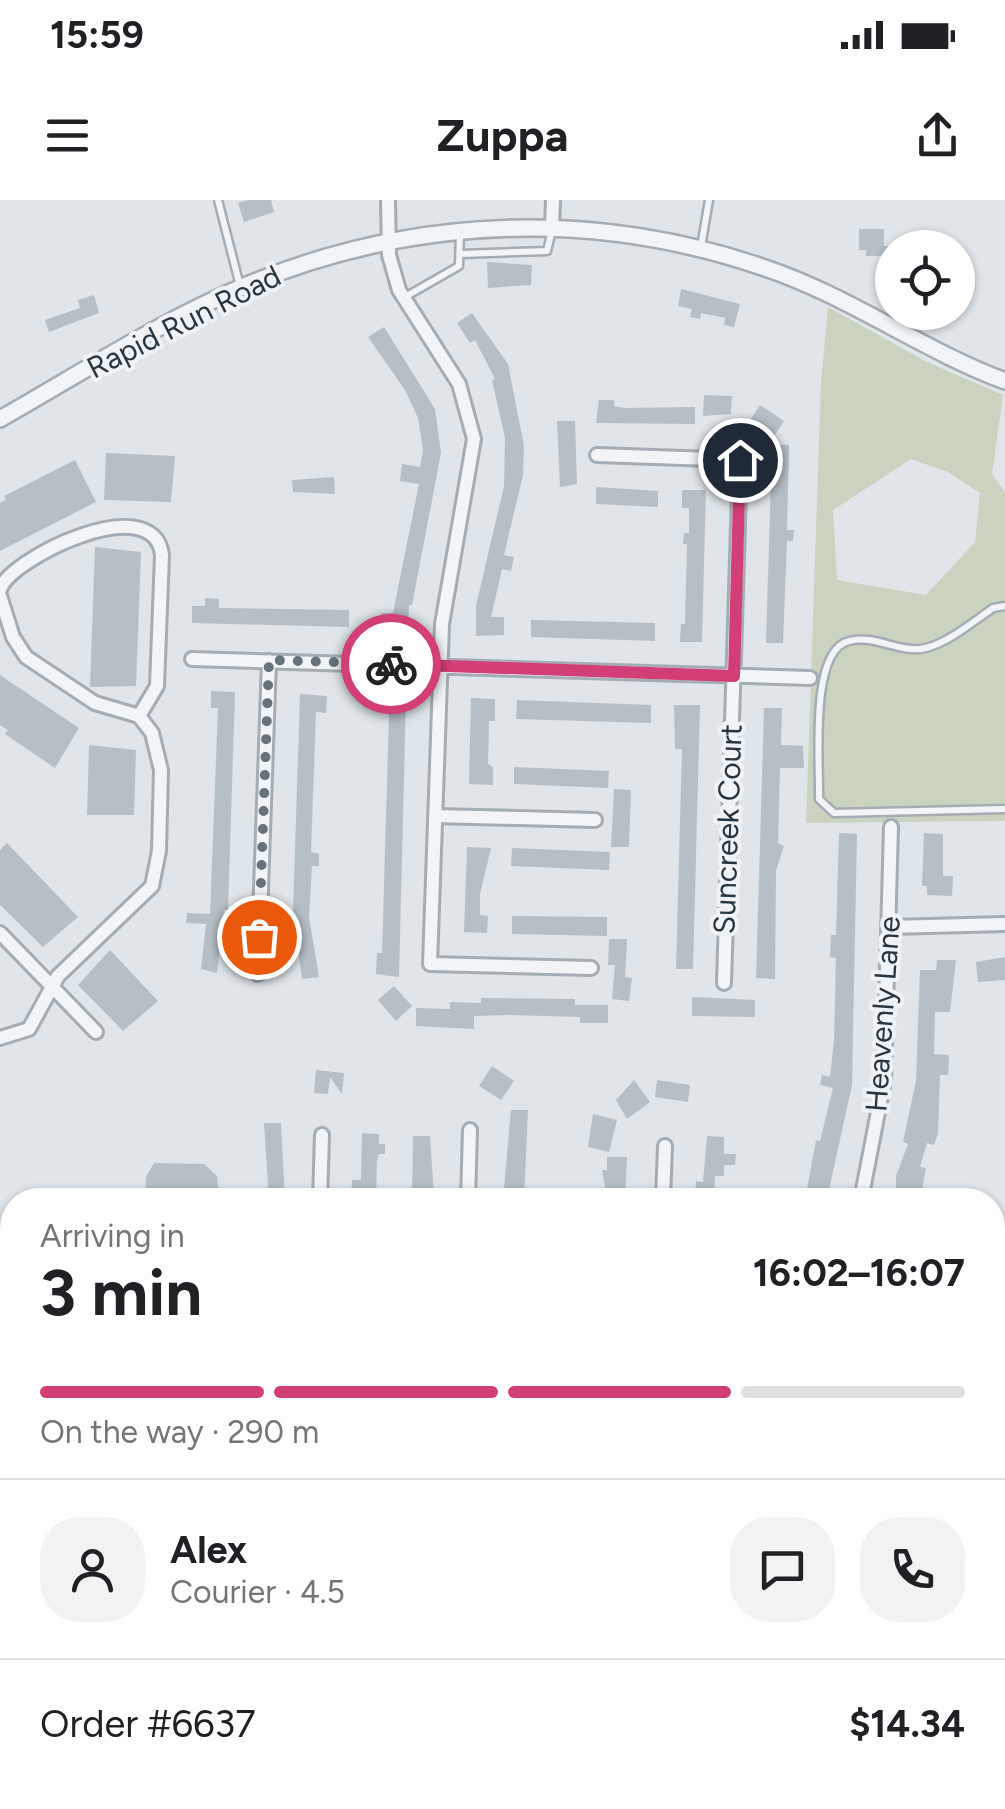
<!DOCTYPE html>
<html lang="en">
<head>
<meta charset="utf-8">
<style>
	:root { --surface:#fff; --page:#f2f2f2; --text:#202124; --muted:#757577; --line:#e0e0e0; --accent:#d23f76 }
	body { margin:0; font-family:Figtree,sans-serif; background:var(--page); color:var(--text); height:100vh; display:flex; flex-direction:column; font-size:38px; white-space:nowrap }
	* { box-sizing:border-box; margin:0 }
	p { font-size:32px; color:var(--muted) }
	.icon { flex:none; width:55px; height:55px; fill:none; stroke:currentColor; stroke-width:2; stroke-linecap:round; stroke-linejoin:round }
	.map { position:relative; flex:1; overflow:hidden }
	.panel { position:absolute; left:0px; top:988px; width:1005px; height:622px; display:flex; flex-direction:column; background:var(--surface); border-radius:40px 40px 0 0; box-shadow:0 2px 8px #0004 }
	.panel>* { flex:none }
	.fabs { position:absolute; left:875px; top:30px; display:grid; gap:20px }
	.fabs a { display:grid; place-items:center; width:100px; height:100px; border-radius:50%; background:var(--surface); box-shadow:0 2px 8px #0004; font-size:50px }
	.pin { position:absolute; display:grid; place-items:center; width:85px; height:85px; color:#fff; margin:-42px; border:5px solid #fff; border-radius:50%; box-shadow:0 2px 10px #0007 }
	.courier { position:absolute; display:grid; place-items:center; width:100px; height:100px; margin:-50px; border:8px solid #d23f76; border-radius:50%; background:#fff; color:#222; box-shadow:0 2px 12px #0007 }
	.overview em { font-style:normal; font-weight:700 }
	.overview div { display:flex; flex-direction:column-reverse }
	.overview { display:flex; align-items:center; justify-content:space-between; height:170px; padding:0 40px }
	h1 { font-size:65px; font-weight:700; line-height:75px }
	.bar { display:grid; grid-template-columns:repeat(4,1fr); gap:15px 10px; align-content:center; height:120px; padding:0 40px }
	.bar i { height:12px; border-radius:8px; background:var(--line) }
	.bar .selected { background:var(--accent) }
	.bar p { grid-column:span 4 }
	.line { display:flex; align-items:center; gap:25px; padding:0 40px; border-top:2px solid var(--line) }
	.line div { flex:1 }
	.round { display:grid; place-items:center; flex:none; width:105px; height:105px; border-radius:40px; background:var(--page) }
	.status { display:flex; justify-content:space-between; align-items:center; height:70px; padding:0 50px; background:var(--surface); direction:ltr }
	.status svg { height:28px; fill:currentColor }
	header { display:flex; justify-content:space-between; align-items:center; height:130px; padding:0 40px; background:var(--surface); font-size:45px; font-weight:700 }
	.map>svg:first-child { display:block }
</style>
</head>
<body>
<div class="status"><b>15:59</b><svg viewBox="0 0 49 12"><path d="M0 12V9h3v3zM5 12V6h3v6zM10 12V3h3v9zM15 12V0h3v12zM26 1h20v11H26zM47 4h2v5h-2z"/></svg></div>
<header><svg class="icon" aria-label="menu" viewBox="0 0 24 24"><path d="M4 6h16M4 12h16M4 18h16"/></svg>Zuppa<svg class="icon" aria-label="share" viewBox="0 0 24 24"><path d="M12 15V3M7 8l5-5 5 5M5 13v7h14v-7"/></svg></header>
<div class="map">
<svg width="1005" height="1609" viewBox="0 0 1005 1609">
	<rect width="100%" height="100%" fill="#dfe5e9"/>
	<!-- built -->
	<path fill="#cdd5db" d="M 0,1306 L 12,1306 L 12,1598 L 193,1598 L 194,1609 L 0,1609 Z"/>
	<!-- green -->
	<path fill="#c9d3c0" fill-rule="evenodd" d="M 828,107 L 927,162 L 1003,195 L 992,274 L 1005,292 L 1005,621 L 806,623 L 821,183 ZM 911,259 L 948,272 L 980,293 L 975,342 L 926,395 L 837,380 L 833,310 Z
		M 0,1320 L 12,1320 L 12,1487 L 0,1488 Z"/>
	<!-- building -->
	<path fill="#b6bfc6" d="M 248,0 L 271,0 L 274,12 L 244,22 L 238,3 Z
		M 859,29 L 884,29 L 884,46 L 892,46 L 892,56 L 866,56 L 866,50 L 859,50 Z
		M 487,62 L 532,65 L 531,85 L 488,88 Z
		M 681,89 L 740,104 L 734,127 L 724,125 L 725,118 L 701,113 L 700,119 L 690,117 L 692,109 L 678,106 Z
		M 94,95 L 99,113 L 49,132 L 45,120 L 80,108 L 78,100 Z
		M 472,113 L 508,164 L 524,246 L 523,275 L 504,355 L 514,357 L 511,371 L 502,369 L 491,417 L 504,417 L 504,435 L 476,436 L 476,406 L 504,286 L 505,238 L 492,180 L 495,179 L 475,140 L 470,143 L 457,123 Z
		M 384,127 L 435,209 L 441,253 L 412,405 L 409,405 L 408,433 L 381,433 L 381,413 L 393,413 L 419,284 L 400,281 L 402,264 L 420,267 L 423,250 L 418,218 L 405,190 L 368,137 Z
		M 704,195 L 732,196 L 731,214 L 703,216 Z
		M 599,200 L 614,200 L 614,206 L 624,208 L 695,207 L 695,224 L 596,223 Z
		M 760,205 L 784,221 L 772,239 L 748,223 Z
		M 557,221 L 575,221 L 577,284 L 560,287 Z
		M 772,244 L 789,245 L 787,330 L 794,330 L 793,341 L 787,341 L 783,443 L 766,443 Z
		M 106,253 L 175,256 L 171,302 L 104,300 Z
		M 75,260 L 96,302 L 0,351 L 0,303 L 6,300 L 4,296 Z
		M 334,277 L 335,294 L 293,292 L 292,280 Z
		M 596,287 L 658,291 L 658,307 L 596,304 Z
		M 682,290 L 706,290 L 702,442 L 680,442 L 681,424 L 685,424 L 687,344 L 683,344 L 684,333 L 689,333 L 689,308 L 682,308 Z
		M 95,347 L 141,352 L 136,486 L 90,487 Z
		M 205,398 L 219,399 L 219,408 L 349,410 L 349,427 L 192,423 L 192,406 L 205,406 Z
		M 531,420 L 655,423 L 655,441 L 531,437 Z
		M 0,475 L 79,528 L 55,568 L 5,534 L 8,530 L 0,525 Z
		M 211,491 L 235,492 L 228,710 L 224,710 L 217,773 L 201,769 L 206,724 L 186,723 L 187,713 L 210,714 L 218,508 L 211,508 Z
		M 300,494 L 327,496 L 326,513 L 316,512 L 311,652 L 319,654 L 319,666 L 312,666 L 309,717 L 319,777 L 302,779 L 293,711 Z
		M 379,496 L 406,497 L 399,777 L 376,774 L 377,753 L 382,753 L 389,514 L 378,511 Z
		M 471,498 L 495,499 L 495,521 L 489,521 L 488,564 L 493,567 L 493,585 L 469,584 Z
		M 517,500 L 651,505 L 651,523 L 516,519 Z
		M 674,505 L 700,505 L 693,769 L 676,769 L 682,549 L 675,549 Z
		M 764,508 L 782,508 L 781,545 L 803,546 L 804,568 L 780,568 L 778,643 L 784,646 L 776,671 L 775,779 L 756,778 Z
		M 89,545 L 136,550 L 134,615 L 87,615 Z
		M 514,567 L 609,571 L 608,588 L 514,584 Z
		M 614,589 L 631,590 L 629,647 L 611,647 Z
		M 839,633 L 857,634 L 852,885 L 828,994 L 823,994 L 823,1000 L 805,1000 L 816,940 L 820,941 L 833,888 L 820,885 L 822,875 L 830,877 L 834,840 L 836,758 L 830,757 L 831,735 L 836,735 Z
		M 924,633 L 943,634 L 943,676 L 953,676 L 952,696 L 927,695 L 927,686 L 922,686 Z
		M 7,643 L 78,717 L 43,747 L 0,705 L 0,650 Z
		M 467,647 L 491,648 L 480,694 L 480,715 L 488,716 L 487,733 L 464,732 Z
		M 512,648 L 610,652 L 609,670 L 511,666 Z
		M 512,716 L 607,717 L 607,736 L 512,734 Z
		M 609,739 L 627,739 L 625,777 L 632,778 L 629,801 L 612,799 L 615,765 L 608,765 Z
		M 110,750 L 158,801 L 123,831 L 78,785 Z
		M 1005,757 L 1005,780 L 978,782 L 976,762 Z
		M 937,760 L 956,760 L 950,812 L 935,812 L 934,854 L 949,855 L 948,875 L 940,875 L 938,933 L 934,945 L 927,943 L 920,967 L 926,968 L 922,990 L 917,989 L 916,995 L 896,992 L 896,976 L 908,944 L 903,942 L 916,881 L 920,770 L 936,770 Z
		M 394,786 L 412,806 L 396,821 L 378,800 Z
		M 692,797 L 755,800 L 755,817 L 692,816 Z
		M 481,798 L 575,799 L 575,805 L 608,805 L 608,823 L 580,823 L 580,817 L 509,815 L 474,816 L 474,829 L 416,826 L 416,808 L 450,809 L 450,802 L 481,803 Z
		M 492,866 L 514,881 L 501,900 L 479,886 Z
		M 316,870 L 344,873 L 342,894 L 330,877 L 328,894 L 314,893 Z
		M 634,880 L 650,902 L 627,919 L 616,900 Z
		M 657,880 L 690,885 L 688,902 L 655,897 Z
		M 511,910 L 528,910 L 524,1000 L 503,1000 Z
		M 593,914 L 617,920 L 609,952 L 588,947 Z
		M 264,923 L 281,923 L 285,1000 L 269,1000 Z
		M 362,933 L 379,934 L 379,944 L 385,944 L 385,954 L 379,954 L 377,961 L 376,1000 L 351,999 L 352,980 L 361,980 Z
		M 413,936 L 430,936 L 434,995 L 412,995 Z
		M 707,936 L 724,937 L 724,954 L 736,954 L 735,965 L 724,965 L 724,976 L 715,976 L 714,1000 L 695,1000 L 696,981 L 703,982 Z
		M 607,957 L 627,957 L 625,1000 L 612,1000 L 612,993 L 606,993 L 602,970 L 607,970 Z
		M 154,963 L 204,964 L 217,976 L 219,1000 L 145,1000 L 146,977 Z
		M 0,1182 L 12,1183 L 12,1287 L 0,1287 Z
		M 12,1512 L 12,1580 L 0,1581 L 0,1513 Z
		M 204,1598 L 533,1598 L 533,1607 L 204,1609 Z"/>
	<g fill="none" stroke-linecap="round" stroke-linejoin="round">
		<defs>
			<path id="service" d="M 218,0 L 240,86
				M 701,47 L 709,0
				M 461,54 L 547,51 L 552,30
				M 405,97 L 459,66 L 460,32
				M 1005,406 L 993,408 C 973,422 949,442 926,448 C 900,454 875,434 849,441 C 809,450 820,564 819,599 L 834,613 L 1005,609
				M 0,1095 L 12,1086
				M 0,1113 L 12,1112
				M 0,1504 L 12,1503
				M 82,1598 L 82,1609
				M 0,1600 L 68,1598"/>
			<path id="minor" d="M 388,0 L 389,55 L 399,90 L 459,184 L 474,239 L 442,424 L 430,764 L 591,768
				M 552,27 L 553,0
				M 597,255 L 740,260 L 724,783
				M 0,390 C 7,360 154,287 162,355 L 157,486 L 139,516
				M 0,396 L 13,437 L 26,457 L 95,503 L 139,516 L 152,533 L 161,570 L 159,651 L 152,686 L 58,776 L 29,829 L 0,838
				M 192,459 L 810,478
				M 435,616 L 595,620
				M 890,727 L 1005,724
				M 0,733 L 96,832
				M 258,774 L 269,461
				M 320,1000 L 322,935
				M 468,1000 L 470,930
				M 663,1000 L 665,946
				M 861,1000 L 884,881 L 891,627
				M 672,1598 L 672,1609"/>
			<path id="tertiary" d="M 0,219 C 81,173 161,121 247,85 C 413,16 594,9 765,68 C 849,96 922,150 1005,181"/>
		</defs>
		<!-- service casing -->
		<use href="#service" stroke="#a4adb3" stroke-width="11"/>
		<!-- minor casing -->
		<use href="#minor" stroke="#a4adb3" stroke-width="18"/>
		<!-- tertiary casing -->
		<use href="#tertiary" stroke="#a4adb3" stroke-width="20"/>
		<!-- service -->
		<use href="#service" stroke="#f2f5f7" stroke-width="6"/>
		<!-- minor -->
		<use href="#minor" stroke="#f2f5f7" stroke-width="12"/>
		<!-- tertiary -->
		<use href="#tertiary" stroke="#f2f5f7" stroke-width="15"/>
	</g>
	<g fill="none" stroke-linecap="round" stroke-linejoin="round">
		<!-- done -->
		<path stroke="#67737b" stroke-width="10" stroke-dasharray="0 18" d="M 259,737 L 269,460 L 391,464"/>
		<!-- route -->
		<path stroke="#d23f76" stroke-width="12" d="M 391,464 L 734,476 L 740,260"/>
	</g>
	<g text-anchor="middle" stroke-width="8" stroke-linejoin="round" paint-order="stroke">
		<!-- street labels -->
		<g font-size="30" fill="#273640" stroke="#eff3f6">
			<text transform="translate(184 122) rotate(-27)" y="10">Rapid Run Road</text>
			<text transform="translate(728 629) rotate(-88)" y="10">Suncreek Court</text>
			<text transform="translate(883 814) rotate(-86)" y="10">Heavenly Lane</text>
		</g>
	</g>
</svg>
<div class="fabs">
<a><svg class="icon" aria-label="locate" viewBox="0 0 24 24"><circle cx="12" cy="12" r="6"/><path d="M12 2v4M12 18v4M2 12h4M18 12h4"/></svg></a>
</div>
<div class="pin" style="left:259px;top:737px;background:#ea580c"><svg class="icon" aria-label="bag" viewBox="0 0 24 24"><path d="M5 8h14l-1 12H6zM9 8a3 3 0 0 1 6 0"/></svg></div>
<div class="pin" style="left:740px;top:260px;background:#1f2937"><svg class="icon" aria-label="home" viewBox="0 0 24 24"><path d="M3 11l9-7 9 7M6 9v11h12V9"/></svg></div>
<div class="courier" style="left:391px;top:464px"><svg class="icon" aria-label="bike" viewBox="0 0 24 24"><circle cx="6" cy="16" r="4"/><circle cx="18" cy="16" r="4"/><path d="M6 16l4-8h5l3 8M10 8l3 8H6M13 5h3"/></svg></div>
<section class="panel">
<div class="overview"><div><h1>3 min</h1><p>Arriving in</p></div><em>16:02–16:07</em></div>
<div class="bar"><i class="selected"></i><i class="selected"></i><i class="selected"></i><i></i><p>On the way · 290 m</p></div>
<div class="line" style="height:180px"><a class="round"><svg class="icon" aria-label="person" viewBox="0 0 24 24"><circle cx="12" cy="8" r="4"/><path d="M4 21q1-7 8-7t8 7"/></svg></a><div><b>Alex</b><p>Courier · 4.5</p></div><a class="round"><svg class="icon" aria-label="chat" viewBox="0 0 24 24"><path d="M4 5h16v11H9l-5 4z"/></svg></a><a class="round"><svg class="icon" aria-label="phone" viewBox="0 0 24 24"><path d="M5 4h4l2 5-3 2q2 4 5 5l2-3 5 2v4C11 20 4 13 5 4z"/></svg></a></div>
<div class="line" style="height:130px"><div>Order #6637</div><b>$14.34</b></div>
</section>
</div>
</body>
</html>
